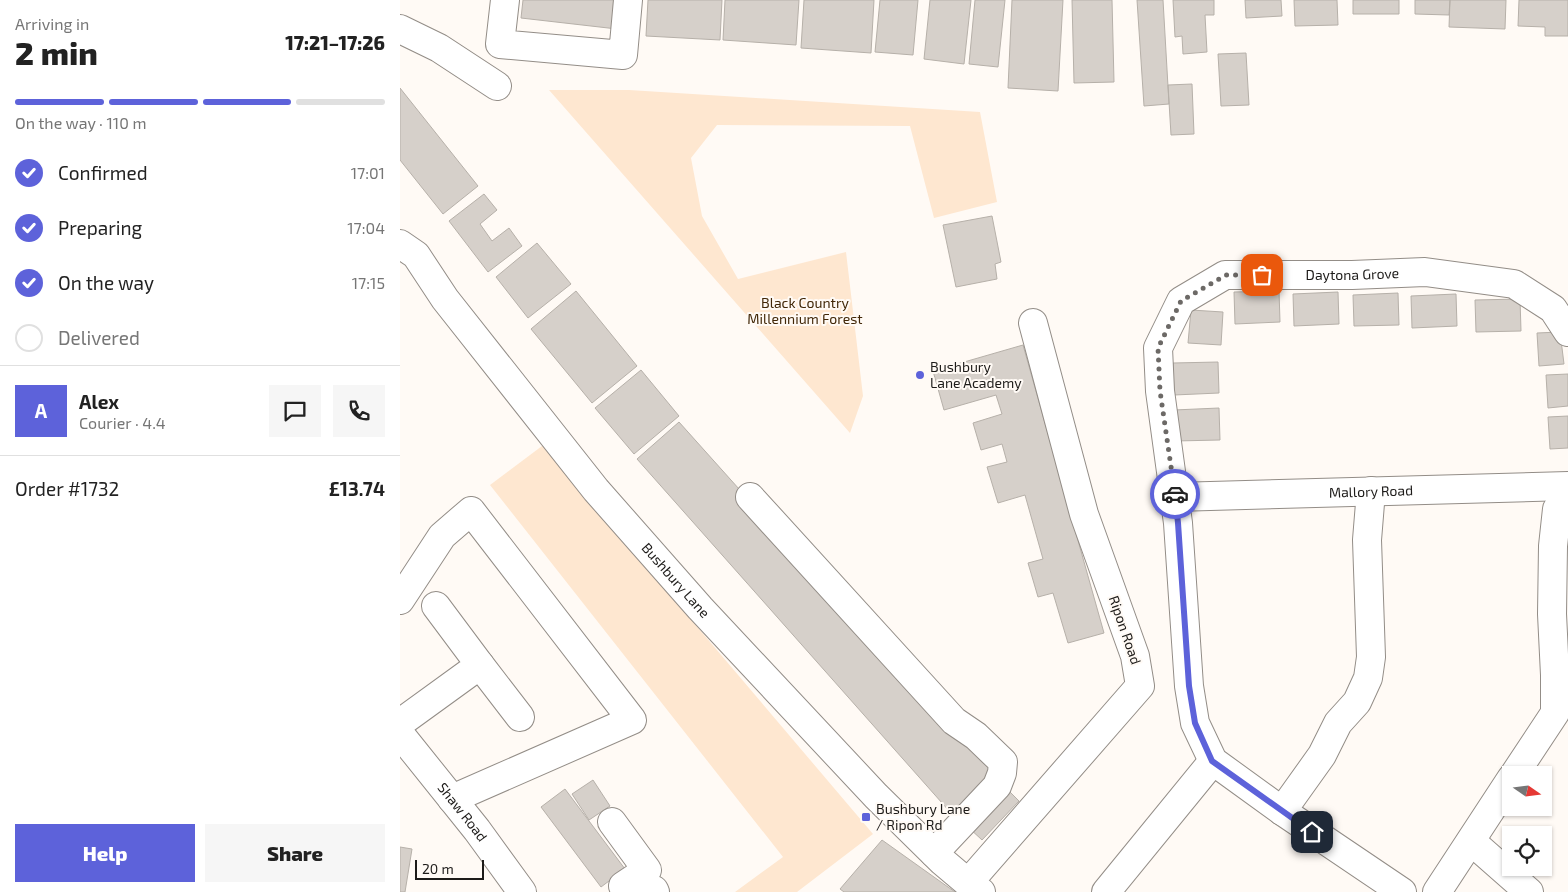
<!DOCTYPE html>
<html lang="en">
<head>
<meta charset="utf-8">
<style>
	:root { --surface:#fff; --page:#f6f6f6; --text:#222; --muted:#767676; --line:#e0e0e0; --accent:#5d62da }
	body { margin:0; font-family:"Exo 2",sans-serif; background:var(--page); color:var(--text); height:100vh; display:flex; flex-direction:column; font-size:19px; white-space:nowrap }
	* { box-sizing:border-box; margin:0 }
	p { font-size:16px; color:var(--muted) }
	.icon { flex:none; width:28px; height:28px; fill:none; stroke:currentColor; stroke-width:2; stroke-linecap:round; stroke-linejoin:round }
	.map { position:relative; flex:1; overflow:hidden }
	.panel { display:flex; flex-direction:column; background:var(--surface); width:400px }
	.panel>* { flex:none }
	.needle { width:32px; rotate:104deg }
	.buttons { position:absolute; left:1102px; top:766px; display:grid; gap:10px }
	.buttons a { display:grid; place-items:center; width:50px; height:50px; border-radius:0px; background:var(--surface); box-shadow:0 1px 4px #0004; font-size:25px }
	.scale { position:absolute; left:15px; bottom:12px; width:69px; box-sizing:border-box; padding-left:5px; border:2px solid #1d1b19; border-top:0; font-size:14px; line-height:18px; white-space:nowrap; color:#1d1b19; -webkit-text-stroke:4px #fffaf5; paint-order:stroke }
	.pin { position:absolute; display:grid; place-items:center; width:42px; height:42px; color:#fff; margin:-21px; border-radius:10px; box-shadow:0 2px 8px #0006 }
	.courier { position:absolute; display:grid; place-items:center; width:50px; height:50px; margin:-25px; border:4px solid #5d62da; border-radius:50%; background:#fff; color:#222; box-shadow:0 1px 6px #0007 }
	.overview em { font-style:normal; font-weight:800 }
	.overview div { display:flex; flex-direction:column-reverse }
	.overview { display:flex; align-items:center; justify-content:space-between; height:85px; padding:0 15px }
	h1 { font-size:32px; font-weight:800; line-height:38px }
	.bar { display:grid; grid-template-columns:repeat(4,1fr); gap:8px 5px; align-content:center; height:60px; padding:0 15px }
	.bar i { height:6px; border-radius:4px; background:var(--line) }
	.bar .on { background:var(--accent) }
	.bar p { grid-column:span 4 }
	.line { display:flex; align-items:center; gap:12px; padding:0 15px; border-top:1px solid var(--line) }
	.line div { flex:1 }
	.round { display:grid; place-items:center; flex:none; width:52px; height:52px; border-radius:0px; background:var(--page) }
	ol { padding:0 15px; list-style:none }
	li { display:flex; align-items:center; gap:15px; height:55px }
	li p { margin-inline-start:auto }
	li .icon { padding:5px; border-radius:50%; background:var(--accent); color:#fff; stroke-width:4 }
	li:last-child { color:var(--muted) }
	li i { width:28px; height:28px; border:2px solid var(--line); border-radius:50% }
	.primary-button { display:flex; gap:10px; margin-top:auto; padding:10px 15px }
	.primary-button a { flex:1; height:58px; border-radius:0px; background:var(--accent); color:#fff; font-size:20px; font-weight:800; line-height:58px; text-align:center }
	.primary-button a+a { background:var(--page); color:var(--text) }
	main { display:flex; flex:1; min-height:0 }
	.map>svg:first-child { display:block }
</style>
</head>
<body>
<main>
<section class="panel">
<div class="overview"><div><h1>2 min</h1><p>Arriving in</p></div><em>17:21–17:26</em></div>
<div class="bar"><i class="on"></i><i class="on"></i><i class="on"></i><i></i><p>On the way · 110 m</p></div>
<ol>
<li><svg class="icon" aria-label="check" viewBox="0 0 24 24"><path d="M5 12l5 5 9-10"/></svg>Confirmed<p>17:01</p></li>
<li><svg class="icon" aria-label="check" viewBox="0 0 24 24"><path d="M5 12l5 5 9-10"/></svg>Preparing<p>17:04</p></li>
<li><svg class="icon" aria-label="check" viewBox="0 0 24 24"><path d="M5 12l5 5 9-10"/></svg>On the way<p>17:15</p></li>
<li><i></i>Delivered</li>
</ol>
<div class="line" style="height:90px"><b class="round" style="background:var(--accent);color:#fff">A</b><div><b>Alex</b><p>Courier · 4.4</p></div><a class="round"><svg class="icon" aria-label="chat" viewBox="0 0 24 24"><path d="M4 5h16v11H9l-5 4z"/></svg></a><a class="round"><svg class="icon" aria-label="phone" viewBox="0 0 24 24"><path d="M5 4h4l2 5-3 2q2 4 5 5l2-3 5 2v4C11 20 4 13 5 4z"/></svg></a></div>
<div class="line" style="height:65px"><div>Order #1732</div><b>£13.74</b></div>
<div class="primary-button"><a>Help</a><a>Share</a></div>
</section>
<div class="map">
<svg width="1168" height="892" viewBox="0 0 1168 892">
	<rect width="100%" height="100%" fill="#fffaf5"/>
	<!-- green -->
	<path fill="#fee7d0" d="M 149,90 L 229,90 L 580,112 L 597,202 L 534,218 L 510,126 L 317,125 L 291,158 L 302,216 L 338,279 L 446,252 L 463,396 L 450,433 Z
		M 146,443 L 192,503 L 473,834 L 397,892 L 335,892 L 383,857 L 90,485 Z"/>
	<!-- building -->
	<path fill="#d6d0ca" stroke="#b6b0a9" d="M 123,0 L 220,0 L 217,29 L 121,18 Z
		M 248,0 L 322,0 L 320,40 L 246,36 Z
		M 325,0 L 399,0 L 396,45 L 323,40 Z
		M 404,0 L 474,0 L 471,53 L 401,48 Z
		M 480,0 L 518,0 L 513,55 L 475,52 Z
		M 530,0 L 571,0 L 564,64 L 524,59 Z
		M 575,0 L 605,0 L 598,67 L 569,64 Z
		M 612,0 L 663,0 L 658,91 L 608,88 Z
		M 672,0 L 712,0 L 714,82 L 674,83 Z
		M 737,0 L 763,0 L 769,104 L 744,106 Z
		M 773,0 L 814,0 L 814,15 L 805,15 L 807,52 L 783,54 L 782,36 L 775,37 Z
		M 845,0 L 881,0 L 882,16 L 846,18 Z
		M 894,0 L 937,0 L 938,25 L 895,26 Z
		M 953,0 L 999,0 L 999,14 L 953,14 Z
		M 1015,0 L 1050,0 L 1049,15 L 1015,14 Z
		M 1050,0 L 1106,0 L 1105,29 L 1049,27 Z
		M 1119,0 L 1168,0 L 1168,36 L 1145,36 L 1145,27 L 1118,26 Z
		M 846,53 L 849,105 L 821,106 L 818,54 Z
		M 792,84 L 794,134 L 771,135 L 768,85 Z
		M 0,88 L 78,186 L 43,214 L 0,160 Z
		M 84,194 L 97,210 L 80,224 L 92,241 L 109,228 L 122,246 L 88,272 L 49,221 Z
		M 592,216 L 601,262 L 595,264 L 597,279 L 556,287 L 543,225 Z
		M 137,243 L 171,284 L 128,318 L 96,277 Z
		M 176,291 L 237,366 L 192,403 L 131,329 Z
		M 879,291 L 880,322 L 835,324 L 834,292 Z
		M 938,292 L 939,324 L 894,326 L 893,294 Z
		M 998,293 L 999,325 L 954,326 L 953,295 Z
		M 1056,294 L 1057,326 L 1012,328 L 1011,296 Z
		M 1120,299 L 1121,331 L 1076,332 L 1075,300 Z
		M 791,310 L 823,312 L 821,345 L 788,343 Z
		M 1160,332 L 1164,364 L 1139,366 L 1137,333 Z
		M 623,345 L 704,633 L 668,643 L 653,593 L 638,597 L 628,563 L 643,559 L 625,495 L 598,503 L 587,467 L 607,462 L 602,444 L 581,450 L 573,423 L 602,414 L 596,395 L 544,410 L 533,371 Z
		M 818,362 L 819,393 L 774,395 L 773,363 Z
		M 241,370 L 279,416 L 234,454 L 195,408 Z
		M 1168,374 L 1168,406 L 1148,408 L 1146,375 Z
		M 819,408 L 820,440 L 775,441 L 774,410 Z
		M 1168,416 L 1168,448 L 1150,449 L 1148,417 Z
		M 279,422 L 598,778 L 558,821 L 237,459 Z
		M 193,780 L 210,806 L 189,820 L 172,794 Z
		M 605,787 L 619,801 L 582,840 L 568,827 Z
		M 165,789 L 225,869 L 201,887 L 141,807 Z
		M 482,840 L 555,892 L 444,892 L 440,889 Z
		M 0,847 L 12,849 L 5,892 L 0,892 Z"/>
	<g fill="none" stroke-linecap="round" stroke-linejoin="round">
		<defs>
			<g id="minor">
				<path d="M 105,0 L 100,44 L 223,55 L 228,0"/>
				<path d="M 0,29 L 39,48 L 97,86"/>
				<path id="s1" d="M 0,244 L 16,255 L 45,299 L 196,490 L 300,608 L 476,796 L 542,861 L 568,883 L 581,892"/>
				<path d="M 350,497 L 554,721 L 576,736 L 603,762 L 602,773 L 597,786 L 534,853"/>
				<path id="s2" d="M 775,497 L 1168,486"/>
				<path d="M 0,600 L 42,536 L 71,511 L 232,720 L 52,799"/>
				<path d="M 80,665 L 120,717"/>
				<path d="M 0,723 L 80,665 L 36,606"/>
				<path id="s3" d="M 0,734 L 77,830 L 122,892"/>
				<path d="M 1114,775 L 1155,713 L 1155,675 L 1152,614 L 1153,546 L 1157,509 L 1168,493"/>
				<path d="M 882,811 L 922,755 L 938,723 L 957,702 L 968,678 L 971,657 L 967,540 L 971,491"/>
				<path d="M 212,822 L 247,870 L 223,886 L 227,892"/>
				<path d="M 1071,841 L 1129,892"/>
				<path d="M 568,883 L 740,686 L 735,656 L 684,514 L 633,323"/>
				<path d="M 252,892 L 254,890 L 255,892"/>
				<path d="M 706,892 L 813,761"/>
				<path id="s4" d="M 1002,892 L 882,811 L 813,761 L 795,723 L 789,686 L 778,523 L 760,391 L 758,348 L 781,301 L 825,275 L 952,275 L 1025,272 L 1114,284 L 1153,309 L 1168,332"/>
				<path d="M 1037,892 L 1111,779"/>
			</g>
		</defs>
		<!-- minor casing -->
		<use href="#minor" stroke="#938d87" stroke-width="30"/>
		<!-- minor -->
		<use href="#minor" stroke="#fff" stroke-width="28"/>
	</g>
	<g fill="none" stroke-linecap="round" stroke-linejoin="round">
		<!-- done -->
		<path stroke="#6c6966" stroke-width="5" stroke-dasharray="0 9" d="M 775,494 L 760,391 L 758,348 L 781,301 L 826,275 L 862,275"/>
		<!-- route -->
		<path stroke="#5d62da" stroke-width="6" d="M 775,494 L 778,523 L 789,686 L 795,723 L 812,761 L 912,832"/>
	</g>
	<!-- markers -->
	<g fill="#5d62da" stroke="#fffaf5" stroke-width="2">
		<circle cx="520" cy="375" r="5"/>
		<rect x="461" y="812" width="10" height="10" rx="2.5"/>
	</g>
	<g text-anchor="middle" stroke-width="4" stroke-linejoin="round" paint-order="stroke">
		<!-- street labels -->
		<g font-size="14" fill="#1d1b19" stroke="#fffaf5">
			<text dy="5" stroke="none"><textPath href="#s4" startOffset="880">Daytona Grove</textPath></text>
			<text dy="5" stroke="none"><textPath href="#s2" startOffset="196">Mallory Road</textPath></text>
			<text dy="5" stroke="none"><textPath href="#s1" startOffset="436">Bushbury Lane</textPath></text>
			<text transform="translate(725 630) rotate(71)" y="5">Ripon Road</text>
			<text dy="5" stroke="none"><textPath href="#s3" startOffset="100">Shaw Road</textPath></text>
		</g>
		<!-- park labels -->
		<g font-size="14" fill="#412707" stroke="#fffaf5">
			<text x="405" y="308">Black Country<tspan x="405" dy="16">Millennium Forest</tspan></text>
		</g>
		<!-- poi labels -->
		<g font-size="14" fill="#1d1b19" stroke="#fffaf5" text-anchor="start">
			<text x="530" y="372">Bushbury<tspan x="530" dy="16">Lane Academy</tspan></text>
			<text x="476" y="814">Bushbury Lane<tspan x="476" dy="16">/ Ripon Rd</tspan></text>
		</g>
	</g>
</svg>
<div class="buttons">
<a><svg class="needle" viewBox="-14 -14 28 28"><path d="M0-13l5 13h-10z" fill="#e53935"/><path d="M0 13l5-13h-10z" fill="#767676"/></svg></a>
<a><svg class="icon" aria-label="locate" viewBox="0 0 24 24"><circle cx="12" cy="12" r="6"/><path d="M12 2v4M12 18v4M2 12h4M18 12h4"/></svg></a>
</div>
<div class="scale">20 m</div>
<div class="pin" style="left:862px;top:275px;background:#ea580c"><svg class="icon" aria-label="bag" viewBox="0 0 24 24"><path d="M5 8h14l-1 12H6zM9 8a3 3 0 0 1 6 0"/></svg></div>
<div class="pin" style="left:912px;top:832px;background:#1f2937"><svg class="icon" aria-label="home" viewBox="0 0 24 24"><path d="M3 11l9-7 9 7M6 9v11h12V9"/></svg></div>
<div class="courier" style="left:775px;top:494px"><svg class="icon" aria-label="car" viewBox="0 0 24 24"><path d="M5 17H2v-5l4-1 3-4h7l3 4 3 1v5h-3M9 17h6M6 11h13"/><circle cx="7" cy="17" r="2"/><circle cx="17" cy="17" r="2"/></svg></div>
</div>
</main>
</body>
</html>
